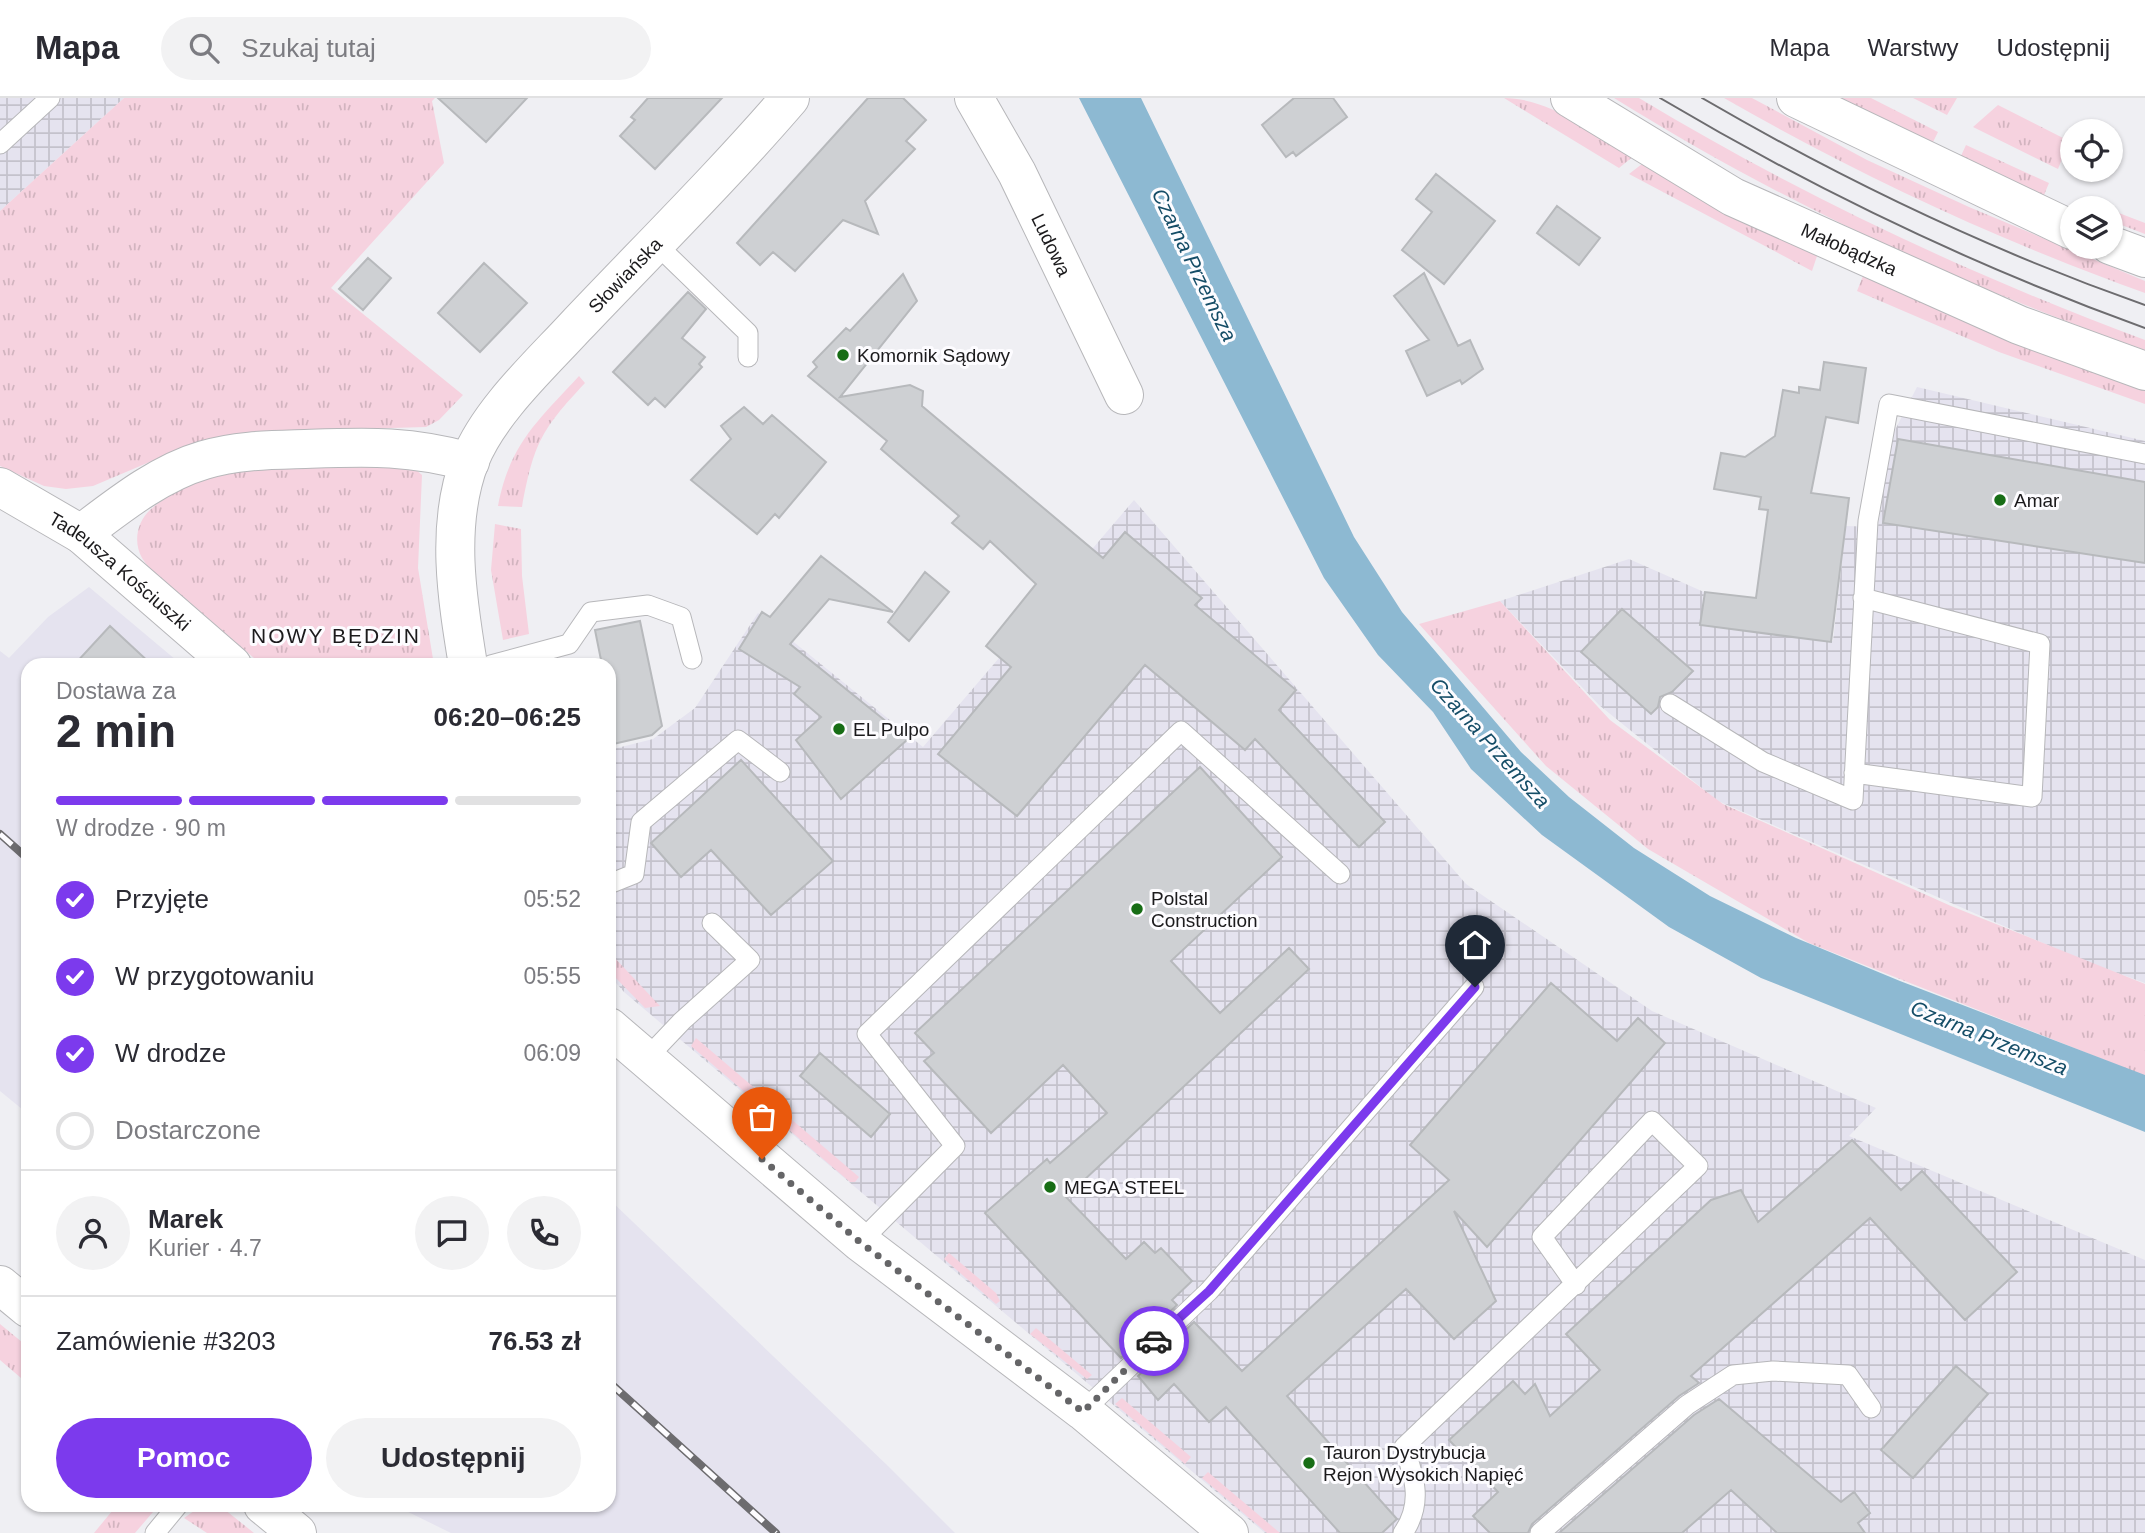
<!DOCTYPE html>
<html lang="pl">
<head>
<meta charset="utf-8">
<style>
	:root { --surface:#fff; --page:#f2f2f3; --text:#2b2b33; --muted:#7c7c81; --line:#e1e1e2; --accent:#7c3aed }
	body { margin:0; font-family:Helvetica,sans-serif; background:var(--page); color:var(--text); height:100vh; display:flex; flex-direction:column; font-size:26px; white-space:nowrap }
	* { box-sizing:border-box; margin:0 }
	p { font-size:23px; color:var(--muted) }
	.icon { flex:none; width:38px; height:38px; fill:none; stroke:currentColor; stroke-width:2; stroke-linecap:round; stroke-linejoin:round }
	.map { position:relative; flex:1; overflow:hidden }
	.panel { position:absolute; left:21px; top:560px; width:595px; height:854px; display:flex; flex-direction:column; background:var(--surface); border-radius:21px; box-shadow:0 2px 5px #0004 }
	.panel>* { flex:none }
	.buttons { position:absolute; left:2060px; top:21px; display:grid; gap:14px }
	.buttons a { display:grid; place-items:center; width:63px; height:63px; border-radius:50%; background:var(--surface); box-shadow:0 2px 5px #0004; font-size:35px }
	.pin { position:absolute; display:grid; place-items:center; width:60px; height:60px; color:#fff; margin:-72px -30px; border-radius:50% 50% 50% 0; rotate:-45deg; box-shadow:0 0 7px #0007 }
	.pin .icon { rotate:45deg }
	.courier { position:absolute; display:grid; place-items:center; width:70px; height:70px; margin:-35px; border:5px solid #7c3aed; border-radius:50%; background:#fff; color:#222; box-shadow:0 2px 9px #0007 }
	.overview em { font-style:normal; font-weight:700 }
	.overview div { display:flex; flex-direction:column-reverse }
	.overview { display:flex; align-items:center; justify-content:space-between; height:119px; padding:0 35px }
	h1 { font-size:46px; font-weight:700; line-height:52px }
	.bar { display:grid; grid-template-columns:repeat(4,1fr); gap:10px 7px; align-content:center; height:84px; padding:0 35px }
	.bar i { height:9px; border-radius:5px; background:var(--line) }
	.bar .active { background:var(--accent) }
	.bar p { grid-column:span 4 }
	.line { display:flex; align-items:center; gap:18px; padding:0 35px; border-top:2px solid var(--line) }
	.line div { flex:1 }
	.round { display:grid; place-items:center; flex:none; width:74px; height:74px; border-radius:37px; background:var(--page) }
	ol { padding:0 35px; list-style:none }
	li { display:flex; align-items:center; gap:21px; height:77px }
	li p { margin-inline-start:auto }
	li .icon { padding:7px; border-radius:50%; background:var(--accent); color:#fff; stroke-width:4 }
	li:last-child { color:var(--muted) }
	li i { width:38px; height:38px; border:4px solid var(--line); border-radius:50% }
	.primary-button { display:flex; gap:14px; margin-top:auto; padding:14px 35px }
	.primary-button a { flex:1; height:80px; border-radius:42px; background:var(--accent); color:#fff; font-size:28px; font-weight:700; line-height:80px; text-align:center }
	.primary-button a+a { background:var(--page); color:var(--text) }
	header { display:flex; align-items:center; gap:42px; box-sizing:border-box; height:98px; padding:0 35px; background:var(--surface); border-bottom:2px solid var(--line) }
	header strong { font-size:33px }
	nav { display:flex; gap:38px; margin-inline-start:auto; font-size:24px }
	.search { width:490px; height:63px; background:var(--page); display:flex; align-items:center; gap:18px; box-sizing:border-box; padding:0 24px; border-radius:38px; color:var(--muted); font-size:26px }
	.map>svg:first-child { display:block }
</style>
</head>
<body>
<header>
<strong>Mapa</strong>
<div class="search"><svg class="icon" aria-label="search" viewBox="0 0 24 24"><circle cx="10" cy="10" r="6"/><path d="M15 15l6 6"/></svg>Szukaj tutaj</div>
<nav><a>Mapa</a><a>Warstwy</a><a>Udostępnij</a></nav>
</header>
<div class="map">
<svg width="2145" height="1435" viewBox="0 0 2145 1435">
	<defs>
		<pattern id="industrial-grid" width="8" height="8" patternUnits="userSpaceOnUse" patternTransform="scale(1.75)"><rect width="8" height="8" fill="#e5e3ef"/><path d="M0 4h8M4 0v8" fill="none" stroke="#c4c2cc"/></pattern>
		<pattern id="grass-tufts" width="24" height="20" patternUnits="userSpaceOnUse" patternTransform="scale(1.75)"><rect width="24" height="20" fill="#f6d2df"/><path d="M3 7l-1-3M5 7V3M7 7l1-3M15 17l-1-3M17 17v-4M19 17l1-3" fill="none" stroke="#d2b4bf"/></pattern>
	</defs>
	<rect width="100%" height="100%" fill="#efeff3"/>
	<!-- built -->
	<path fill="#e5e3ef" d="M 89,489 L 182,567 L 28,567 L 28,1016 L 0,993 L 0,553 L 9,560 L 48,519 Z
		M 609,1101 L 888,1368 L 955,1435 L 451,1435 L 394,1407 L 609,1407 Z"/>
	<!-- industrial -->
	<path fill="url(#industrial-grid)" d="M 0,0 L 124,0 L 0,113 Z
		M 1917,289 L 2145,343 L 2145,885 L 2084,863 L 1718,703 L 1599,607 L 1500,503 L 1629,461 L 1704,494 L 1702,525 L 1833,543 L 1846,428 L 1878,429 L 1892,338 Z
		M 1134,402 L 1466,786 L 1652,913 L 1876,1010 L 1849,1038 L 2145,1162 L 2145,1435 L 1265,1435 L 624,894 L 609,877 L 609,652 L 653,641 L 695,610 L 758,515 L 923,649 Z"/>
	<!-- grass -->
	<path fill="url(#grass-tufts)" d="M 124,0 L 435,0 L 432,3 L 444,65 L 331,190 L 463,297 L 439,322 L 426,329 L 357,331 L 185,349 L 93,388 L 66,391 L 44,388 L 0,368 L 0,113 Z
		M 1504,0 C 1549,0 1596,36 1635,57 L 1619,70 Z
		M 1614,0 L 1639,0 C 1800,97 1968,176 2145,242 L 2145,252 C 1960,187 1781,104 1614,0 Z
		M 1724,0 L 1752,0 L 1867,62 L 1969,109 L 2145,183 L 2145,195 C 2000,143 1858,77 1724,0 Z
		M 1842,0 L 1871,0 L 1938,34 L 1932,46 Z
		M 1913,0 L 1957,0 L 1947,17 Z
		M 1998,7 L 2069,43 L 2058,71 L 1973,29 Z
		M 1966,47 L 2049,85 L 2044,97 L 1960,60 Z
		M 1642,66 L 1817,158 L 1812,173 L 1629,76 Z
		M 2111,112 L 2145,125 L 2145,136 L 2111,123 Z
		M 1863,178 L 2145,291 L 2145,306 L 1999,254 L 1857,193 Z
		M 579,278 L 585,285 C 541,332 534,345 522,409 L 498,408 C 510,345 538,323 579,278 Z
		M 340,368 L 414,370 L 422,377 L 418,470 L 434,567 L 262,567 C 235,544 208,520 181,497 C 168,486 151,475 142,460 C 133,444 137,424 150,412 C 201,367 277,370 340,368 Z
		M 495,426 L 521,431 L 522,478 L 529,536 L 503,542 L 491,472 Z
		M 1500,503 L 1610,622 L 1723,706 L 1951,808 L 2145,886 L 2145,978 L 1809,845 L 1648,751 L 1546,668 L 1419,526 Z
		M 609,851 L 612,857 L 660,908 L 645,910 L 609,873 Z
		M 696,940 L 859,1079 L 855,1084 L 850,1084 L 691,948 Z
		M 949,1155 L 996,1195 L 1000,1203 L 996,1206 L 944,1161 Z
		M 0,1226 L 28,1249 L 28,1286 L 0,1262 Z
		M 1036,1230 L 1092,1277 L 1087,1281 L 1030,1236 Z
		M 1122,1300 L 1191,1359 L 1185,1366 L 1115,1306 Z
		M 1208,1374 L 1280,1435 L 1267,1435 L 1202,1380 Z
		M 117,1407 L 159,1407 L 135,1435 L 94,1435 Z
		M 219,1407 L 254,1435 L 207,1435 L 184,1420 L 201,1408 Z"/>
	<!-- water -->
	<path fill="#8db9d2" d="M 1079,0 L 1141,0 L 1354,439 L 1402,514 L 1521,654 L 1569,699 L 1634,750 L 1710,798 L 1796,840 L 1900,883 L 2145,977 L 2145,1034 L 1761,880 L 1669,829 L 1542,737 L 1471,671 L 1433,614 L 1378,557 L 1324,480 Z"/>
	<!-- building -->
	<path fill="#ced0d3" stroke="#b7b9bc" stroke-width="2" d="M 438,0 L 527,0 L 486,44 Z
		M 648,0 L 722,0 L 655,71 L 620,38 L 635,22 L 631,19 Z
		M 868,0 L 903,0 L 926,22 L 906,43 L 915,51 L 865,103 L 878,136 L 843,122 L 795,173 L 773,154 L 760,167 L 737,145 Z
		M 1294,0 L 1333,0 L 1347,19 L 1296,58 L 1293,54 L 1286,59 L 1262,27 Z
		M 1436,76 L 1495,123 L 1444,186 L 1402,152 L 1432,114 L 1416,101 Z
		M 1557,108 L 1600,140 L 1579,167 L 1537,135 Z
		M 368,160 L 391,180 L 363,212 L 339,191 Z
		M 484,165 L 527,205 L 480,254 L 438,215 Z
		M 1424,175 L 1458,248 L 1470,242 L 1483,271 L 1462,286 L 1460,282 L 1427,298 L 1406,253 L 1429,242 L 1394,198 Z
		M 903,176 L 917,203 L 840,299 L 910,287 L 923,293 L 922,308 L 1103,460 L 1125,434 L 1202,500 L 1195,507 L 1296,592 L 1279,612 L 1385,724 L 1359,749 L 1255,641 L 1245,652 L 1145,567 L 1017,718 L 938,656 L 1011,569 L 986,548 L 1036,486 L 990,443 L 983,451 L 952,425 L 959,418 L 881,351 L 887,343 L 808,278 L 817,269 L 813,264 L 846,230 L 850,233 Z
		M 688,194 L 706,211 L 682,240 L 705,259 L 699,266 L 702,269 L 665,309 L 655,300 L 648,307 L 613,274 Z
		M 1824,264 L 1866,270 L 1858,325 L 1826,319 L 1811,395 L 1849,400 L 1831,544 L 1700,527 L 1705,494 L 1756,500 L 1768,412 L 1759,411 L 1761,399 L 1714,391 L 1721,355 L 1745,359 L 1775,338 L 1783,292 L 1799,295 L 1799,289 L 1820,292 Z
		M 744,309 L 763,326 L 772,317 L 826,364 L 779,420 L 775,416 L 757,436 L 691,382 L 731,341 L 721,328 Z
		M 1898,341 L 2145,384 L 2145,465 L 1883,425 Z
		M 821,458 L 893,514 L 829,501 L 790,546 L 908,641 L 841,701 L 796,642 L 821,619 L 794,596 L 800,589 L 739,551 L 762,514 L 770,519 Z
		M 925,474 L 949,494 L 909,543 L 888,524 Z
		M 1622,511 L 1693,573 L 1672,594 L 1660,599 L 1658,609 L 1651,616 L 1581,554 Z
		M 640,523 L 662,628 L 652,637 L 609,647 L 609,567 L 602,567 L 595,532 Z
		M 110,528 L 152,567 L 74,567 Z
		M 741,662 L 833,763 L 771,817 L 711,752 L 681,779 L 651,745 Z
		M 1200,669 L 1282,759 L 1171,863 L 1220,915 L 1289,850 L 1309,871 L 1066,1099 L 1126,1161 L 1144,1144 L 1155,1155 L 1161,1150 L 1192,1183 L 1172,1202 L 1177,1207 L 1121,1260 L 985,1115 L 1047,1061 L 1050,1065 L 1107,1015 L 1063,967 L 991,1035 L 924,963 L 934,955 L 915,935 Z
		M 1551,885 L 1617,943 L 1638,920 L 1665,945 L 1487,1149 L 1454,1113 L 1496,1203 L 1454,1241 L 1406,1191 L 1287,1298 L 1397,1421 L 1382,1435 L 1340,1435 L 1226,1309 L 1209,1324 L 1174,1286 L 1158,1302 L 1138,1278 L 1194,1224 L 1242,1273 L 1449,1082 L 1410,1047 Z
		M 820,955 L 890,1016 L 871,1039 L 800,978 Z
		M 1852,1042 L 1901,1092 L 1922,1073 L 2017,1174 L 1965,1222 L 1870,1120 L 1691,1278 L 1699,1285 L 1679,1298 L 1532,1426 L 1528,1435 L 1490,1435 L 1473,1418 L 1498,1394 L 1449,1342 L 1513,1283 L 1525,1296 L 1535,1286 L 1550,1318 L 1600,1272 L 1566,1236 L 1711,1102 L 1741,1092 L 1758,1124 Z
		M 1956,1268 L 1988,1296 L 1913,1380 L 1881,1352 Z
		M 1719,1301 L 1841,1404 L 1854,1394 L 1870,1415 L 1858,1425 L 1865,1435 L 1777,1435 L 1731,1392 L 1682,1435 L 1559,1435 L 1694,1317 Z"/>
	<g fill="none" stroke-linecap="round" stroke-linejoin="round">
		<defs>
			<path id="service" d="M 0,46 L 50,0
				M 654,144 L 748,235 L 748,259
				M 491,567 L 569,546 L 591,514 L 648,507 L 681,519 L 692,561
				M 1670,606 L 1763,664 L 1853,702 L 1868,423 L 1889,306 L 2145,356
				M 1854,675 L 2032,699 L 2040,546 L 1863,500
				M 609,786 L 634,776 L 641,724 L 738,642 L 780,674
				M 645,962 L 682,923 L 750,862 L 712,825
				M 860,1144 L 955,1048 L 867,936 L 1181,633 L 1340,776
				M 1083,1313 L 1209,1193 L 1474,889
				M 155,1435 L 178,1407
				M 1403,1435 C 1423,1406 1415,1380 1404,1349 L 1698,1068 L 1652,1023 L 1542,1139 L 1576,1187
				M 1540,1435 L 1687,1307 L 1733,1277 L 1773,1273 L 1848,1277 L 1871,1310"/>
			<g id="minor">
				<path id="s1" d="M 974,0 L 1017,75 L 1124,297"/>
				<path id="s2" d="M 0,389 L 81,436 L 232,567"/>
				<path d="M 81,436 C 118,408 159,375 204,362 C 237,352 272,352 305,351 C 367,349 409,347 470,364"/>
				<path id="s3" d="M 468,567 C 457,500 445,427 470,362 C 489,314 540,267 575,229 C 647,153 722,79 790,0"/>
				<path d="M 609,929 L 860,1144 L 1083,1313 L 1229,1435"/>
			</g>
			<g id="tertiary">
				<path id="s4" d="M 1570,0 L 1733,99 L 2019,227 L 2145,273"/>
				<path d="M 1796,0 L 2072,132"/>
				<path d="M 2110,147 L 2145,160"/>
				<path d="M 0,1187 L 28,1210"/>
				<path d="M 263,1407 L 297,1435"/>
			</g>
		</defs>
		<!-- service casing -->
		<use href="#service" stroke="#b7b7ba" stroke-width="21"/>
		<!-- minor casing -->
		<use href="#minor" stroke="#b7b7ba" stroke-width="40"/>
		<!-- tertiary casing -->
		<use href="#tertiary" stroke="#b7b7ba" stroke-width="40"/>
		<!-- service -->
		<use href="#service" stroke="#fff" stroke-width="19"/>
		<!-- minor -->
		<use href="#minor" stroke="#fff" stroke-width="38"/>
		<!-- tertiary -->
		<use href="#tertiary" stroke="#fff" stroke-width="38"/>
		<!-- tram -->
		<path stroke="#6d6c6f" stroke-width="2" d="M 1660,0 C 1815,92 1976,169 2145,230
			M 1702,0 C 1843,82 1991,153 2145,207"/>
		<defs>
			<path id="rail" d="M 0,736 L 28,761
				M 609,1284 L 776,1435"/>
		</defs>
		<!-- rail casing -->
		<use href="#rail" stroke="#6d6c6f" stroke-width="8"/>
		<!-- rail -->
		<use href="#rail" stroke="#fdfcff" stroke-width="5" stroke-dasharray="16" stroke-linecap="butt"/>
	</g>
	<g fill="none" stroke-linecap="round" stroke-linejoin="round">
		<!-- done -->
		<path stroke="#656567" stroke-width="7" stroke-dasharray="0 12.6" d="M 762,1061 L 860,1144 L 1083,1314 L 1154,1243"/>
		<!-- route -->
		<path stroke="#7c3aed" stroke-width="9" d="M 1154,1243 L 1209,1193 L 1475,889"/>
	</g>
	<!-- markers -->
	<g fill="#176d15" stroke="#fdfcff" stroke-width="2.5">
		<circle cx="843" cy="257" r="7"/>
		<circle cx="2000" cy="402" r="7"/>
		<circle cx="839" cy="631" r="7"/>
		<circle cx="1137" cy="811" r="7"/>
		<circle cx="1050" cy="1089" r="7"/>
		<circle cx="1309" cy="1365" r="7"/>
	</g>
	<g text-anchor="middle" stroke-width="6" stroke-linejoin="round" paint-order="stroke">
		<!-- street labels -->
		<g font-size="19" fill="#1b1a1c" stroke="#fdfcff">
			<text dy="7" stroke="none"><textPath href="#s1" startOffset="166">Ludowa</textPath></text>
			<text dy="7" stroke="none"><textPath href="#s4" startOffset="318">Małobądzka</textPath></text>
			<text dy="7" stroke="none"><textPath href="#s3" startOffset="450">Słowiańska</textPath></text>
			<text dy="7" stroke="none"><textPath href="#s2" startOffset="147">Tadeusza Kościuszki</textPath></text>
		</g>
		<!-- poi labels -->
		<g font-size="19" fill="#1b1a1c" stroke="#fdfcff" text-anchor="start">
			<text x="857" y="264">Komornik Sądowy</text>
			<text x="2014" y="409">Amar</text>
			<text x="853" y="638">EL Pulpo</text>
			<text x="1151" y="807">Polstal<tspan x="1151" dy="22">Construction</tspan></text>
			<text x="1064" y="1096">MEGA STEEL</text>
			<text x="1323" y="1361">Tauron Dystrybucja<tspan x="1323" dy="22">Rejon Wysokich Napięć</tspan></text>
		</g>
		<!-- water labels -->
		<g font-size="21" font-style="italic" fill="#154d67" stroke="#fdfcff">
			<text transform="translate(1194 167) rotate(64)" y="7">Czarna Przemsza</text>
			<text transform="translate(1490 645) rotate(48)" y="7">Czarna Przemsza</text>
			<text transform="translate(1989 940) rotate(22)" y="7">Czarna Przemsza</text>
		</g>
		<!-- neighbourhood labels -->
		<g font-size="21" letter-spacing="2" fill="#1b1a1c" stroke="#fdfcff">
			<text x="336" y="545">NOWY BĘDZIN</text>
		</g>
	</g>
</svg>
<div class="buttons">
<a><svg class="icon" aria-label="locate" viewBox="0 0 24 24"><circle cx="12" cy="12" r="6"/><path d="M12 2v4M12 18v4M2 12h4M18 12h4"/></svg></a>
<a><svg class="icon" aria-label="layers" viewBox="0 0 24 24"><path d="M12 4l9 5-9 5-9-5zM3 14l9 5 9-5"/></svg></a>
</div>
<div class="pin" style="left:762px;top:1061px;background:#ea580c"><svg class="icon" aria-label="bag" viewBox="0 0 24 24"><path d="M5 8h14l-1 12H6zM9 8a3 3 0 0 1 6 0"/></svg></div>
<div class="pin" style="left:1475px;top:889px;background:#1f2937"><svg class="icon" aria-label="home" viewBox="0 0 24 24"><path d="M3 11l9-7 9 7M6 9v11h12V9"/></svg></div>
<div class="courier" style="left:1154px;top:1243px"><svg class="icon" aria-label="car" viewBox="0 0 24 24"><path d="M5 17H2v-5l4-1 3-4h7l3 4 3 1v5h-3M9 17h6M6 11h13"/><circle cx="7" cy="17" r="2"/><circle cx="17" cy="17" r="2"/></svg></div>
<section class="panel">
<div class="overview"><div><h1>2 min</h1><p>Dostawa za</p></div><em>06:20–06:25</em></div>
<div class="bar"><i class="active"></i><i class="active"></i><i class="active"></i><i></i><p>W drodze · 90 m</p></div>
<ol>
<li><svg class="icon" aria-label="check" viewBox="0 0 24 24"><path d="M5 12l5 5 9-10"/></svg>Przyjęte<p>05:52</p></li>
<li><svg class="icon" aria-label="check" viewBox="0 0 24 24"><path d="M5 12l5 5 9-10"/></svg>W przygotowaniu<p>05:55</p></li>
<li><svg class="icon" aria-label="check" viewBox="0 0 24 24"><path d="M5 12l5 5 9-10"/></svg>W drodze<p>06:09</p></li>
<li><i></i>Dostarczone</li>
</ol>
<div class="line" style="height:126px"><a class="round"><svg class="icon" aria-label="person" viewBox="0 0 24 24"><circle cx="12" cy="8" r="4"/><path d="M4 21q1-7 8-7t8 7"/></svg></a><div><b>Marek</b><p>Kurier · 4.7</p></div><a class="round"><svg class="icon" aria-label="chat" viewBox="0 0 24 24"><path d="M4 5h16v11H9l-5 4z"/></svg></a><a class="round"><svg class="icon" aria-label="phone" viewBox="0 0 24 24"><path d="M5 4h4l2 5-3 2q2 4 5 5l2-3 5 2v4C11 20 4 13 5 4z"/></svg></a></div>
<div class="line" style="height:91px"><div>Zamówienie #3203</div><b>76.53 zł</b></div>
<div class="primary-button"><a>Pomoc</a><a>Udostępnij</a></div>
</section>
</div>
</body>
</html>
